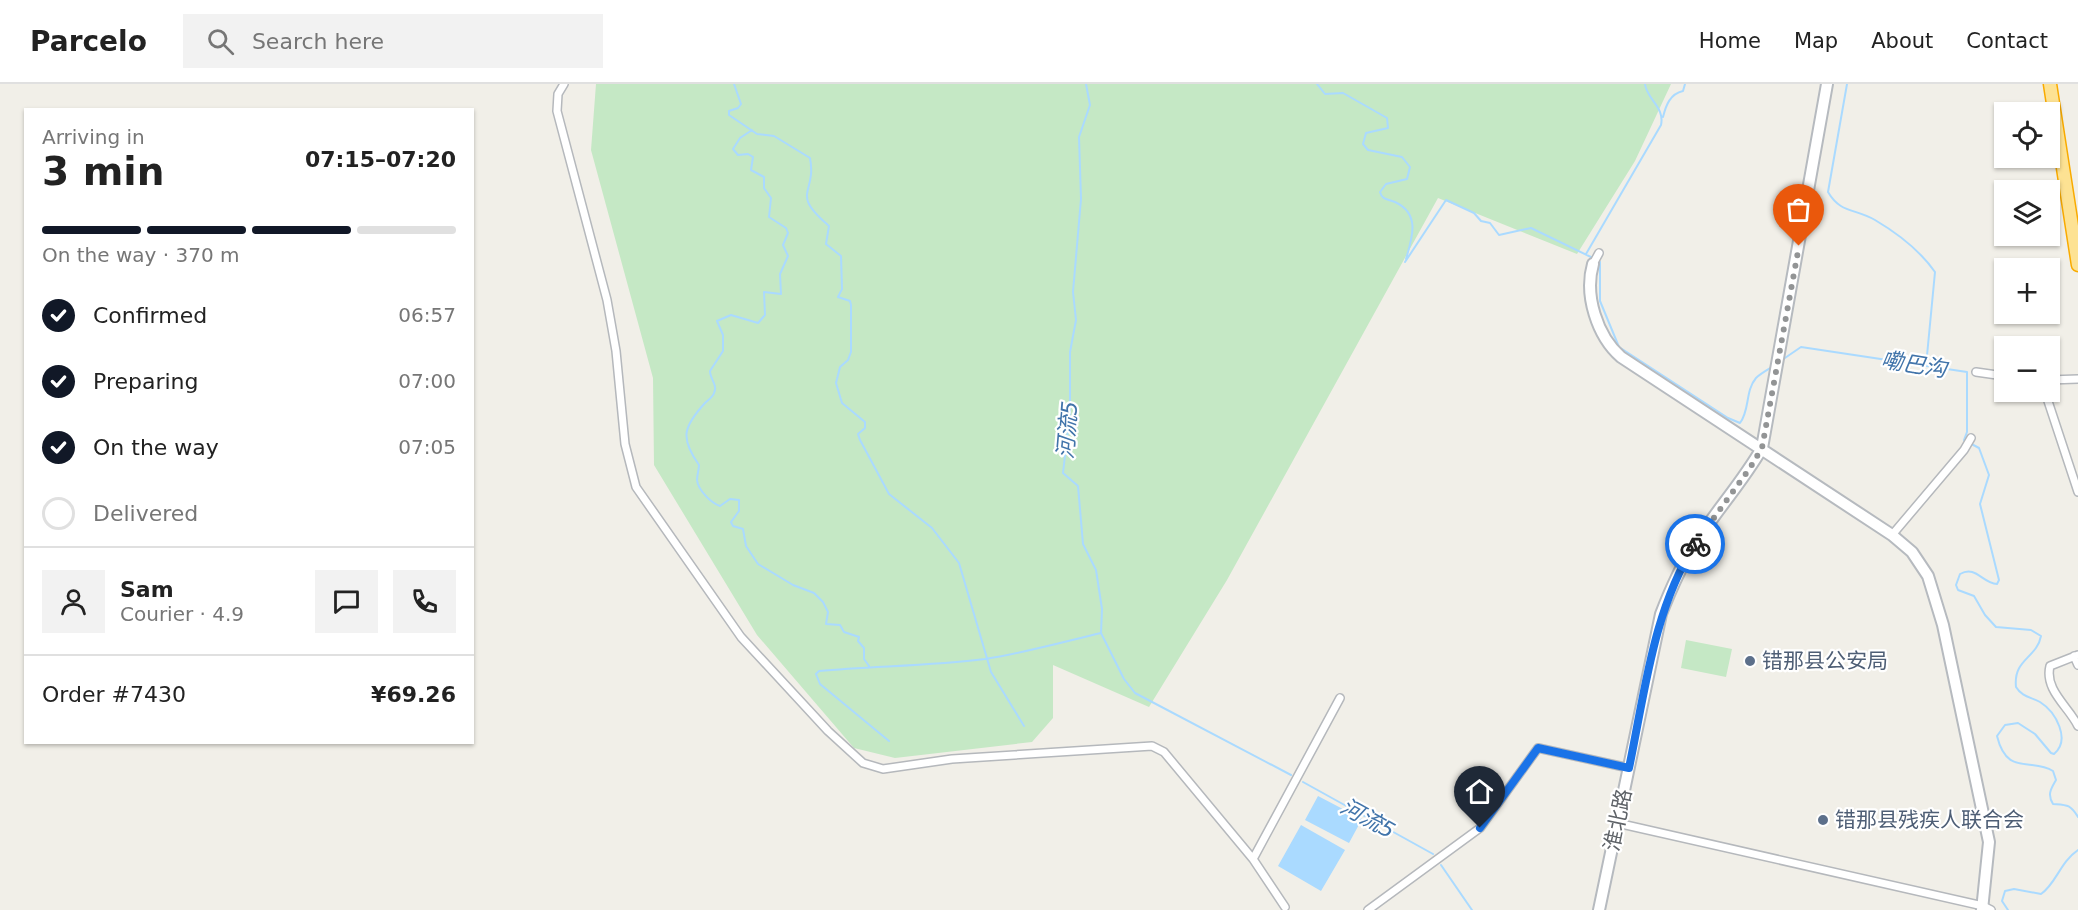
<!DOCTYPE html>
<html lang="en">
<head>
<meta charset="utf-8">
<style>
	:root { --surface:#fff; --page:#f2f2f2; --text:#222; --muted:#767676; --line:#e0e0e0; --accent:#111827 }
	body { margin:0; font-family:"DejaVu Sans","Noto Sans SC",sans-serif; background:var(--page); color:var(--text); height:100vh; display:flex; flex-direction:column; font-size:22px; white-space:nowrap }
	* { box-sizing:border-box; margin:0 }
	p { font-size:20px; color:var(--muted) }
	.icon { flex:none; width:33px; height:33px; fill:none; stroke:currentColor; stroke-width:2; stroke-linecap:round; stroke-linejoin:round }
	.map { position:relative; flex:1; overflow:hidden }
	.drawer { position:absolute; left:24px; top:24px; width:450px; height:636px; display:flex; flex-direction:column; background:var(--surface); border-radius:0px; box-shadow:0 2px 4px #0004 }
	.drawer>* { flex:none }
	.tools { position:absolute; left:1994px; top:18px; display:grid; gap:12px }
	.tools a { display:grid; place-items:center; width:66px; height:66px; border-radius:0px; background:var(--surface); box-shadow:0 2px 4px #0004; font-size:30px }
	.pin { position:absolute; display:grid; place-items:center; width:51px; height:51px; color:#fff; margin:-62px -26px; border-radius:50% 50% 50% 0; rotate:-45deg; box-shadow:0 0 6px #0007 }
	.pin .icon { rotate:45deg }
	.courier { position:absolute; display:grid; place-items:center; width:60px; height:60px; margin:-30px; border:4px solid #1a73e8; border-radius:50%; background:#fff; color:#222; box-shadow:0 2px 8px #0007 }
	.overview em { font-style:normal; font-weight:700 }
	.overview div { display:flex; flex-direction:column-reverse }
	.overview { display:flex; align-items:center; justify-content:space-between; height:102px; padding:0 18px }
	h1 { font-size:39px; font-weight:700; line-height:45px }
	.bar { display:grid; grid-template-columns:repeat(4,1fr); gap:9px 6px; align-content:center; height:72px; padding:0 18px }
	.bar i { height:8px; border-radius:4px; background:var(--line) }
	.bar .on { background:var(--accent) }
	.bar p { grid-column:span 4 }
	.line { display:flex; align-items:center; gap:15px; padding:0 18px; border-top:2px solid var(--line) }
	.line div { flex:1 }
	.round { display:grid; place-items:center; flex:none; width:63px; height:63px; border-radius:0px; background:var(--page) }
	ol { padding:0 18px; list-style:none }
	li { display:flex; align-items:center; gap:18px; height:66px }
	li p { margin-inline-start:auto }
	li .icon { padding:6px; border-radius:50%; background:var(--accent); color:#fff; stroke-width:4 }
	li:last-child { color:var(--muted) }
	li i { width:33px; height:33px; border:3px solid var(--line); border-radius:50% }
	header { display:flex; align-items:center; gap:36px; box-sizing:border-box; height:84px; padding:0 30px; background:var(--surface); border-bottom:2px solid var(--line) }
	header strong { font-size:28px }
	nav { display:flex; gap:33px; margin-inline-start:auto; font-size:21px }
	.search { width:420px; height:54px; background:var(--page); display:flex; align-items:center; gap:15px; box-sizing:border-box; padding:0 21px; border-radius:0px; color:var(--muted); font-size:22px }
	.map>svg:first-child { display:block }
</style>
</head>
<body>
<header>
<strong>Parcelo</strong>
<div class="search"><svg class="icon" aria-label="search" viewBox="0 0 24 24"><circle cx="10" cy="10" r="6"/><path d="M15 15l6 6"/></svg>Search here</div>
<nav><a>Home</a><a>Map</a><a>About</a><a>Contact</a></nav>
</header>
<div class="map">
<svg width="2078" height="826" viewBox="0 0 2078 826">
	<rect width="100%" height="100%" fill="#f1efe8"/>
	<!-- green -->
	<path fill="#c5e8c5" d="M 596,0 L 1671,0 L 1635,77 L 1577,170 L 1438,114 L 1227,496 L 1149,623 L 1053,581 L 1053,634 L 1032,658 L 895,674 L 854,664 L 757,551 L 654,381 L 653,294 L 591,66 Z
		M 1686,556 L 1732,565 L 1726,593 L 1681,584 Z"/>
	<!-- water -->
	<path fill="#aadaff" d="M 1318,712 L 1362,735 L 1349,759 L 1305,736 Z
		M 1301,741 L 1345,766 L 1321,807 L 1278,782 Z"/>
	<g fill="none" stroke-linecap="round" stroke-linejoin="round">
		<!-- stream -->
		<path stroke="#aadaff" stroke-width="2" d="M 734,0 L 741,20 L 738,24 L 729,27 L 729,31 L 757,50 L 774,52 L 810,74 C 817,111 789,108 829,142 L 826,160 L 841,172 L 842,205 L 838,213 L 850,217 L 851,221 L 851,268 L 848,276 L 840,283 L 836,299 L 842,319 L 865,338 L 865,344 L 858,350 L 860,356 L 889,410 L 932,444 L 959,479 L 991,588 L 1024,642
			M 1086,0 L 1090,21 L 1079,53 L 1081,115 L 1073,208 L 1076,236 L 1070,268 L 1070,328 L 1063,389 L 1078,402 L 1083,460 L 1096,486 L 1102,525 L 1101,549 L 1124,595 L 1135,609 L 1291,691
			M 1317,0 L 1325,10 L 1343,9 L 1387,34 L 1388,44 L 1366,49 L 1363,60 L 1368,66 L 1402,73 L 1410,83 L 1407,95 L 1386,100 L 1380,108 C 1382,116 1388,115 1395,118 C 1421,130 1412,154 1406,175
			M 1847,0 L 1828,108 C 1841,130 1855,124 1875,136 C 1897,149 1921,168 1935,188 L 1926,282
			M 1663,33 C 1666,21 1670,10 1683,7 L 1685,0
			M 752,46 L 740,54 L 733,65 L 738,71 L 748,70 L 753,73 L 751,86 L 764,93 L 764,104 L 771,114 L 769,133 L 786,144 L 788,149 L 783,161 L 788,172 L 780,190 L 781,210 L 764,208 L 765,231 L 758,239 L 731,231 L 717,237 L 723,251 L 723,267 L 710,287 C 710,295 718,301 714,309 C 713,313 708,316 705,319 C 683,343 680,354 699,381 C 699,386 697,391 697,396 C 698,406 711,419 720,422 L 730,415 L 739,416 L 739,427 L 731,438 L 733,442 L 743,445 L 746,462 L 758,480 L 793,501 L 814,509 L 823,518 L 828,528 L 826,540 L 840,541 L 844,548 L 859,553 L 858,557 L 864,564 L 864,575 L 869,582
			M 1586,170 L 1661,41 C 1665,23 1647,16 1645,0
			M 1598,177 L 1600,178 L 1600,217 L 1619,263 L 1728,334 L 1740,339 C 1750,326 1745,307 1756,294 C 1760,290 1767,286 1772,283
			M 1405,178 L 1446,116 L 1474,129 L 1481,137 L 1490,139 L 1499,151 L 1531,144 L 1593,174
			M 1782,276 L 1801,263 L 1967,288 L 1967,348 L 1964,356 L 1979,364 L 1989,391 L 1980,420 L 1999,496 L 1997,500 C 1982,499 1976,481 1960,490 L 1956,501 L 1958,506 L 1974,512 L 1985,531 L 1996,543 L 2031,546 L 2041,552 C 2037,574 2013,575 2016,603 C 2022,613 2031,613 2040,618 C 2056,628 2071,656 2054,670 L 2051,669 L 2035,650 L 2018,639 L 2005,641 L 1997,652 C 2007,693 2031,673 2053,687 L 2056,696 C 2051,705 2047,710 2053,720 C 2067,721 2070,720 2078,733
			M 889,657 L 820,600 L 816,590 L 819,587 C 874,582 930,582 985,575 C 1024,569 1063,558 1101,549
			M 1303,698 L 1433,770
			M 1441,781 L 1472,826
			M 2008,826 L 2002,817 L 2005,807 L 2014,805 L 2041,810 C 2056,800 2060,778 2078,766"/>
		<defs>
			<path id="street" d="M 564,0 L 558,10 L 557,27 L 607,216 L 616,267 L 625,360 L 636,403 L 741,553 L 828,647 L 863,679 L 883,685 L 952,675 L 1152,662 L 1164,668 L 1253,775
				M 1593,180 L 1599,169
				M 1976,288 L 2004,292
				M 2049,296 L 2078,295
				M 2045,308 L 2078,408
				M 1892,451 L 1964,366 L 1971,354
				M 2078,571 L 2050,582 C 2044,606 2069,623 2078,642
				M 2074,572 L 2078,581
				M 1617,739 L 1983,822 L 1991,826
				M 1285,823 L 1253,775 L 1340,614
				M 1368,826 L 1480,744 L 1538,664 L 1629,684"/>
			<path id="secondary" d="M 1593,180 C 1584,211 1597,252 1621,273 L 1892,451 L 1912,468 L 1928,492 L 1943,541 L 1989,758 L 1982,826
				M 1599,826 L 1661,530 C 1670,507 1680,484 1693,463 C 1714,429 1742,399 1762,364 L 1827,0"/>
			<path id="highway" d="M 2050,0 L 2078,181"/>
		</defs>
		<!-- street casing -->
		<use href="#street" stroke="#b5b8bc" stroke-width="10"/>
		<!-- secondary casing -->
		<use href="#secondary" stroke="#b6babf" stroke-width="14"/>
		<!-- highway casing -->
		<use href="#highway" stroke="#f9ab00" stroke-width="15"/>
		<!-- street -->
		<use href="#street" stroke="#fff" stroke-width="7"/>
		<!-- secondary -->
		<use href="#secondary" stroke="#fff" stroke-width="10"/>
		<!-- highway -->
		<use href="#highway" stroke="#fde293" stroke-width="12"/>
	</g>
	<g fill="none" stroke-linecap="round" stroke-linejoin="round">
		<!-- done -->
		<path stroke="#929495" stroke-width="6" stroke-dasharray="0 10.8" d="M 1695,460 L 1750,384 L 1762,364 L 1799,162"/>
		<!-- route -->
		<path stroke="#1a73e8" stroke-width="8" d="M 1480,744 L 1538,664 L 1629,684 C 1645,608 1653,527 1695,460"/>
	</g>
	<!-- markers -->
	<g fill="#5c6f8a" stroke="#fff" stroke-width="2">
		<circle cx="1750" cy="577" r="6"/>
		<circle cx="1823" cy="736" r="6"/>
	</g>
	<g text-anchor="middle" stroke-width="4.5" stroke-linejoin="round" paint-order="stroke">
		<!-- service labels -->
		<g font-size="21" fill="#4e5e75" stroke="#fff" text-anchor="start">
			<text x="1762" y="584">错那县公安局</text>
			<text x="1835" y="743">错那县残疾人联合会</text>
		</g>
		<!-- street labels -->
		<g font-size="21" fill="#5f6368" stroke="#fff">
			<text transform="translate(1618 736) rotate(-78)" y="7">淮北路</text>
		</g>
		<!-- water labels -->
		<g font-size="22" font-style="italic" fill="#4174aa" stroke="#fff">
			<text transform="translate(1914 280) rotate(9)" y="8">嘞巴沟</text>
			<text transform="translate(1067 346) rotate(-85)" y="8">河流5</text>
			<text transform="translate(1368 734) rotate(29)" y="8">河流5</text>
		</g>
	</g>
</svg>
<div class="tools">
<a><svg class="icon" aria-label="locate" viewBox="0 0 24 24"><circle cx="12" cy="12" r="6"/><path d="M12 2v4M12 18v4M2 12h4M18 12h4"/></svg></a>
<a><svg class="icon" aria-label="layers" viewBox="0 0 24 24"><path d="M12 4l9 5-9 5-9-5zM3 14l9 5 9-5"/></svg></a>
<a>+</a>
<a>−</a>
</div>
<div class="pin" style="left:1799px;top:162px;background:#ea580c"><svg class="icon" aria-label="bag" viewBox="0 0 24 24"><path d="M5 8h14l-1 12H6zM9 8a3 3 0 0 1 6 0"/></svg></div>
<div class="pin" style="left:1480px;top:744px;background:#1f2937"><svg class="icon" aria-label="home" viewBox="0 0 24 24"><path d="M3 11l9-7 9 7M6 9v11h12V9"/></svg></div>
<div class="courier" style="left:1695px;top:460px"><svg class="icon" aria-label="bike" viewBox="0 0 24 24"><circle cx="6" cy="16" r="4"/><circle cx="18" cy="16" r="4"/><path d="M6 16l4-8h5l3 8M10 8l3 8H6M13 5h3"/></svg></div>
<section class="drawer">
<div class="overview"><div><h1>3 min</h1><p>Arriving in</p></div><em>07:15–07:20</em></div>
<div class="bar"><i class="on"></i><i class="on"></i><i class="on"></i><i></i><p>On the way · 370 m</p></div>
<ol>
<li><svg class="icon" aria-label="check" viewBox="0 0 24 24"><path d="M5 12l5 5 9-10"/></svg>Confirmed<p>06:57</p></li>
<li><svg class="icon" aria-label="check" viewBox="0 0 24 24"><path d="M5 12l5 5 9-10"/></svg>Preparing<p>07:00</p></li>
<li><svg class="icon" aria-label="check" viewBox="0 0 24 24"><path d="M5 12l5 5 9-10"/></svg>On the way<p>07:05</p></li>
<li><i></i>Delivered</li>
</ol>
<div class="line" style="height:108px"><a class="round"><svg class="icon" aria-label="person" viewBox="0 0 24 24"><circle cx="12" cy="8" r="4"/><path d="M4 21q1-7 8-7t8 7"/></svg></a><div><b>Sam</b><p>Courier · 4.9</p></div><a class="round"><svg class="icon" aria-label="chat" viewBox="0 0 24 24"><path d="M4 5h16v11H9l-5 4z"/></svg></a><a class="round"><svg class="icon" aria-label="phone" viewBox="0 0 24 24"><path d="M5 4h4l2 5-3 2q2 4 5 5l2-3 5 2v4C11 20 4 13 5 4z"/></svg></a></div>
<div class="line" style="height:78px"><div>Order #7430</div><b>¥69.26</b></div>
</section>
</div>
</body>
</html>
